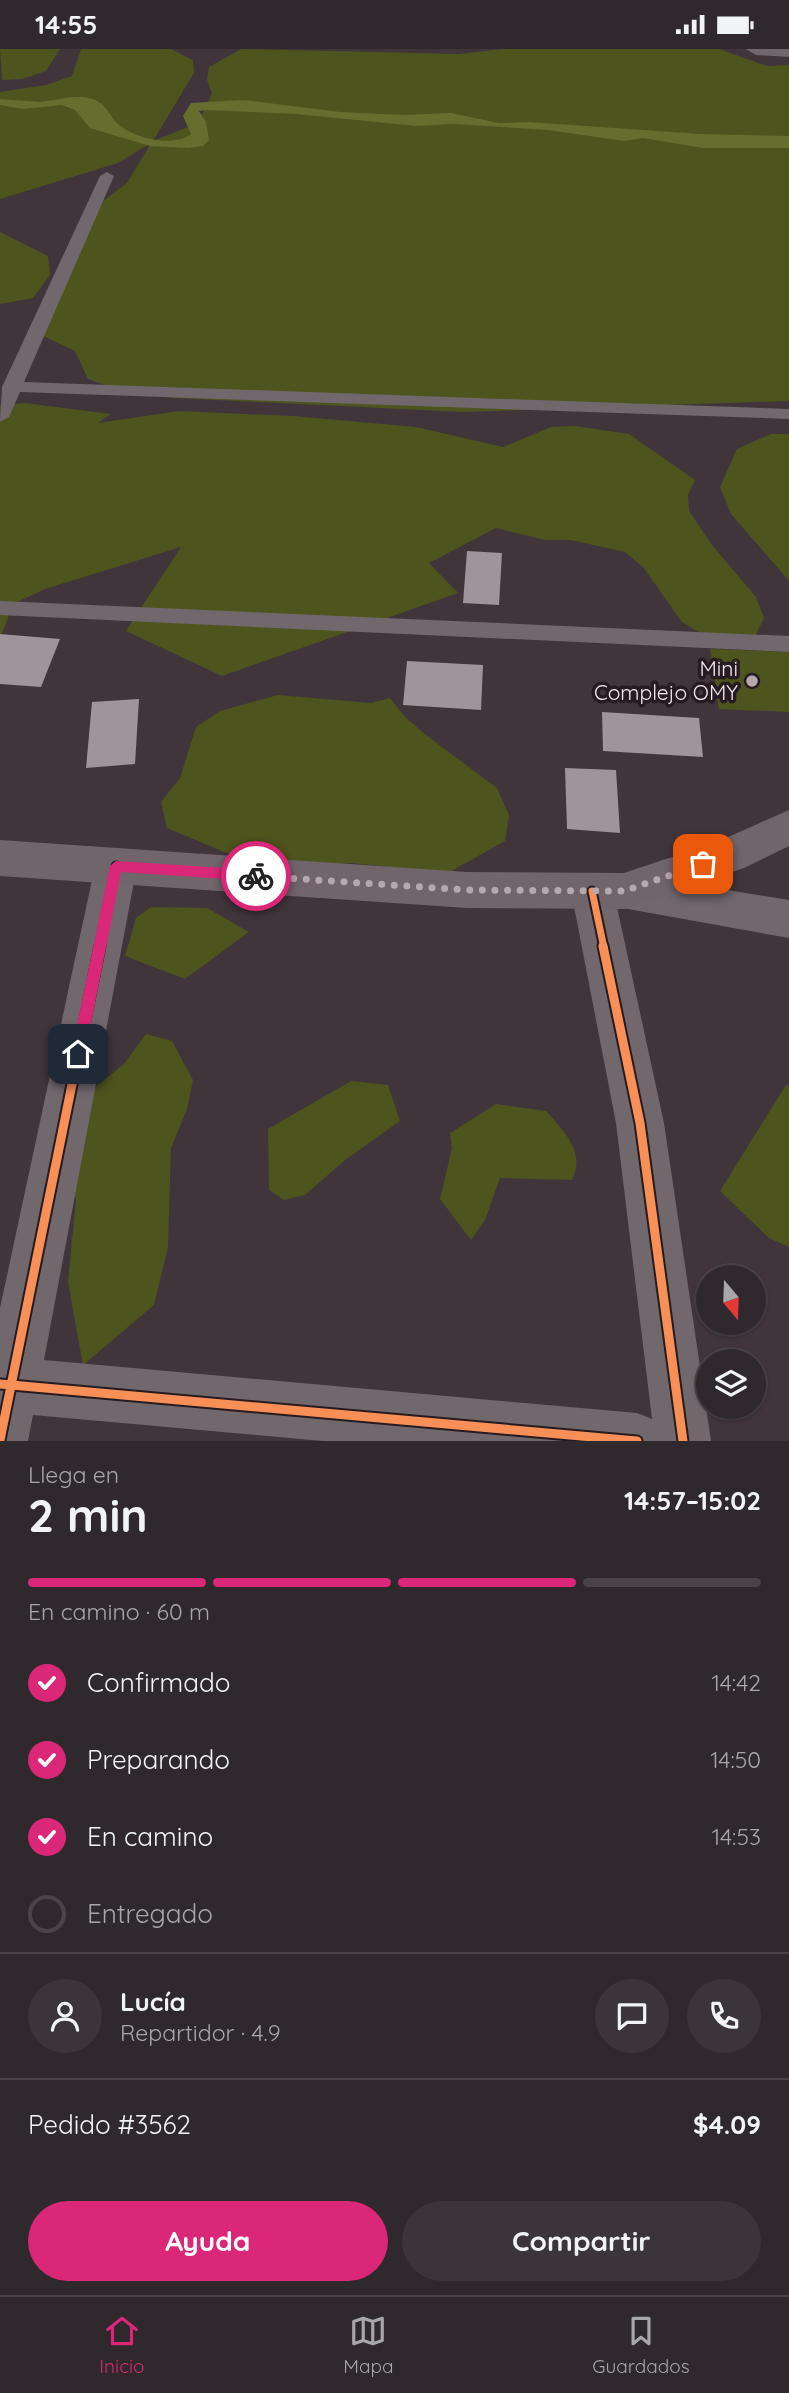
<!DOCTYPE html>
<html lang="es">
<head>
<meta charset="utf-8">
<style>
	:root { --surface:#2f282c; --page:#3b3438; --text:#f1f3f6; --muted:#a7a6a9; --line:#4a4448; --accent:#db2777 }
	body { margin:0; font-family:Quicksand,sans-serif; background:var(--page); color:var(--text); height:100vh; display:flex; flex-direction:column; font-size:26px; white-space:nowrap }
	* { box-sizing:border-box; margin:0 }
	p { font-size:23px; color:var(--muted) }
	.icon { flex:none; width:38px; height:38px; fill:none; stroke:currentColor; stroke-width:2; stroke-linecap:round; stroke-linejoin:round }
	.map { position:relative; height:1392px; overflow:hidden }
	.side { display:flex; flex-direction:column; background:var(--surface); flex:1 }
	.side>* { flex:none }
	.needle { width:46px; rotate:161deg }
	.buttons { position:absolute; left:696px; top:1216px; display:grid; gap:14px }
	.buttons a { display:grid; place-items:center; width:70px; height:70px; border-radius:50%; background:var(--surface); box-shadow:0 2px 5px #0004,0 0 0 2px var(--line); font-size:35px }
	.pin { position:absolute; display:grid; place-items:center; width:60px; height:60px; color:#fff; margin:-30px; border-radius:14px; box-shadow:0 4px 10px #0006 }
	.courier { position:absolute; display:grid; place-items:center; width:70px; height:70px; margin:-35px; border:5px solid #db2777; border-radius:50%; background:#fff; color:#222; box-shadow:0 2px 9px #0007 }
	.head em { font-style:normal; font-weight:800 }
	.head div { display:flex; flex-direction:column-reverse }
	.head { display:flex; align-items:center; justify-content:space-between; height:119px; padding:0 28px }
	h1 { font-size:46px; font-weight:800; line-height:52px }
	.bar { display:grid; grid-template-columns:repeat(4,1fr); gap:10px 7px; align-content:center; height:84px; padding:0 28px }
	.bar i { height:9px; border-radius:5px; background:var(--line) }
	.bar .current { background:var(--accent) }
	.bar p { grid-column:span 4 }
	.line { display:flex; align-items:center; gap:18px; padding:0 28px; border-top:2px solid var(--line) }
	.line div { flex:1 }
	.round { display:grid; place-items:center; flex:none; width:74px; height:74px; border-radius:37px; background:var(--page) }
	ol { padding:0 28px; list-style:none }
	li { display:flex; align-items:center; gap:21px; height:77px }
	li p { margin-inline-start:auto }
	li .icon { padding:7px; border-radius:50%; background:var(--accent); color:#fff; stroke-width:4 }
	li:last-child { color:var(--muted) }
	li i { width:38px; height:38px; border:4px solid var(--line); border-radius:50% }
	.button { display:flex; gap:14px; margin-top:auto; padding:14px 28px }
	.button a { flex:1; height:80px; border-radius:42px; background:var(--accent); color:#fff; font-size:28px; font-weight:800; line-height:80px; text-align:center }
	.button a+a { background:var(--page); color:var(--text) }
	.status { display:flex; justify-content:space-between; align-items:center; height:49px; padding:0 35px; background:var(--surface); direction:ltr }
	.status svg { height:19px; fill:currentColor }
	.tabs { display:flex; justify-content:space-around; align-items:center; height:98px; border-top:2px solid var(--line); background:var(--surface); font-size:19px; color:var(--muted) }
	.tabs a { display:grid; justify-items:center; gap:4px }
	.tabs .current { color:var(--accent) }
	.map>svg:first-child { display:block }
</style>
</head>
<body>
<div class="status"><b>14:55</b><svg viewBox="0 0 49 12"><path d="M0 12V9h3v3zM5 12V6h3v6zM10 12V3h3v9zM15 12V0h3v12zM26 1h20v11H26zM47 4h2v5h-2z"/></svg></div>
<div class="map">
<svg width="789" height="1392" viewBox="0 0 789 1392">
	<rect width="100%" height="100%" fill="#3f353b"/>
	<!-- green -->
	<path fill="#4e541e" d="M 0,0 L 60,0 L 46,22 L 22,30 L 2,31 Z
		M 81,0 L 171,0 L 193,11 L 194,24 L 153,92 L 198,74 L 212,44 L 207,31 L 209,18 L 241,0 L 459,5 L 503,0 L 719,0 L 767,17 L 789,16 L 789,352 L 462,363 L 175,349 L 127,344 L 88,330 L 75,302 L 33,282 L 103,152 L 127,134 L 151,94 L 118,114 L 0,150 L 0,43 L 46,36 L 72,27 Z
		M 0,183 L 48,207 L 50,226 L 33,249 L 0,255 Z
		M 25,354 L 111,365 L 98,374 L 179,362 L 293,367 L 416,378 L 503,398 L 551,378 L 575,377 L 629,385 L 695,431 L 688,446 L 689,462 L 712,496 L 756,548 L 764,569 L 755,587 L 707,588 L 682,573 L 643,518 L 625,503 L 571,491 L 545,491 L 496,479 L 429,514 L 458,544 L 222,627 L 126,582 L 181,498 L 45,540 L 13,555 L 0,590 L 0,356 Z
		M 771,385 L 789,385 L 789,532 L 731,465 L 720,438 L 737,400 Z
		M 710,600 L 789,603 L 789,663 L 719,660 Z
		M 278,646 L 371,654 L 390,649 L 405,668 L 426,686 L 497,739 L 509,766 L 505,792 L 448,824 L 351,814 L 282,822 L 224,803 L 167,779 L 161,753 L 180,729 L 196,678 L 220,662 Z
		M 151,858 L 207,859 L 249,883 L 185,930 L 125,907 L 136,869 Z
		M 146,985 L 172,992 L 193,1031 L 187,1060 L 171,1099 L 168,1198 L 154,1256 L 83,1316 L 68,1233 L 76,1151 L 60,1088 L 94,1039 L 124,1015 Z
		M 351,1032 L 388,1036 L 400,1072 L 345,1111 L 305,1146 L 284,1151 L 269,1141 L 268,1080 Z
		M 786,1036 L 789,1036 L 789,1198 L 769,1189 L 720,1142 Z
		M 496,1055 L 546,1062 C 564,1083 586,1102 572,1131 L 500,1129 L 485,1171 L 471,1191 L 440,1150 L 452,1099 L 450,1084 Z"/>
	<!-- water -->
	<path fill="#656e2f" d="M 73,48 C 83,48 92,48 100,54 C 108,59 111,69 118,75 C 133,89 174,99 191,85 L 183,67 L 191,54 L 244,51 L 340,63 L 405,66 L 451,64 L 499,74 L 529,73 L 700,85 L 789,87 L 789,99 L 703,99 L 643,89 L 624,92 L 548,81 L 453,75 L 417,77 L 296,65 L 207,61 L 199,62 L 206,73 L 209,91 L 203,97 L 188,99 L 150,97 L 90,79 L 75,61 L 62,56 L 23,60 L 0,56 L 0,50 L 40,53 Z"/>
	<!-- building -->
	<path fill="#9e949a" d="M 467,502 L 502,504 L 499,556 L 463,554 Z
		M 0,585 L 60,590 L 41,638 L 0,635 Z
		M 407,612 L 483,616 L 481,661 L 403,656 Z
		M 139,650 L 135,715 L 86,719 L 92,653 Z
		M 602,663 L 699,669 L 703,708 L 603,702 Z
		M 565,719 L 616,721 L 620,784 L 567,780 Z"/>
	<g fill="none" stroke-linecap="round" stroke-linejoin="round">
		<!-- service -->
		<path fill="#71686d" fill-rule="evenodd" d="M 107,123 L 114,127 L 24,333 L 789,360 L 789,370 L 20,343 L 9,368 L 0,373 L 2,338 L 100,127 Z
			M 0,552 L 789,587 L 789,603 L 0,566 Z"/>
		<!-- minor -->
		<path fill="#71686d" fill-rule="evenodd" d="M 746,0 L 789,0 L 789,8 L 756,6 Z
			M 116,799 L 131,804 L 137,817 L 44,1311 L 637,1364 L 652,1370 L 616,1074 L 571,842 L 577,829 L 592,824 L 608,831 L 624,824 L 789,851 L 789,889 L 617,858 L 664,1074 L 711,1392 L 323,1392 L 33,1366 L 28,1392 L 0,1392 L 0,1259 L 95,817 L 101,804 Z"/>
		<!-- secondary -->
		<path fill="#6f656b" fill-rule="evenodd" d="M 789,761 L 789,797 L 744,819 L 624,860 L 467,859 L 0,827 L 0,791 L 467,823 L 624,824 L 717,793 Z"/>
		<defs>
			<path id="cycleway-far1" d="M 592,842 L 604,899
				M 99,899 L 116,817"/>
			<path id="cycleway" d="M 603,897 L 640,1074 L 683,1392
				M 0,1335 L 637,1392
				M 0,1391 L 100,897"/>
		</defs>
		<!-- cycleway-far1 casing -->
		<use href="#cycleway-far1" stroke="#251b21" stroke-width="11"/>
		<!-- cycleway casing -->
		<use href="#cycleway" stroke="#251b21" stroke-width="13"/>
		<!-- cycleway-far1 -->
		<use href="#cycleway-far1" stroke="#f78f57" stroke-width="7"/>
		<!-- cycleway -->
		<use href="#cycleway" stroke="#f78f57" stroke-width="9"/>
	</g>
	<!-- route -->
	<path fill="#db2777" d="M 116,812 L 256,821 L 262,827 L 256,832 L 121,823 L 85,1005 L 78,1012 L 71,1005 L 110,817 Z"/>
	<g fill="none" stroke-linecap="round" stroke-linejoin="round">
		<!-- done -->
		<path stroke="#b5a9af" stroke-width="7" stroke-dasharray="0 12.6" d="M 256,827 L 467,841 L 624,842 L 703,815"/>
	</g>
	<!-- markers -->
	<circle fill="#b5a9af" stroke="#251b21" stroke-width="2.5" cx="752" cy="632" r="7"/>
	<g text-anchor="middle" stroke-width="7" stroke-linejoin="round" paint-order="stroke">
		<!-- poi labels -->
		<g font-size="21" fill="#f5e7ee" stroke="#251b21" text-anchor="end">
			<text x="738" y="627">Mini<tspan x="738" dy="24">Complejo OMY</tspan></text>
		</g>
	</g>
</svg>
<div class="buttons">
<a><svg class="needle" viewBox="-14 -14 28 28"><path d="M0-13l5 13h-10z" fill="#e53935"/><path d="M0 13l5-13h-10z" fill="#a7a6a9"/></svg></a>
<a><svg class="icon" aria-label="layers" viewBox="0 0 24 24"><path d="M12 4l9 5-9 5-9-5zM3 14l9 5 9-5"/></svg></a>
</div>
<div class="pin" style="left:703px;top:815px;background:#ea580c"><svg class="icon" aria-label="bag" viewBox="0 0 24 24"><path d="M5 8h14l-1 12H6zM9 8a3 3 0 0 1 6 0"/></svg></div>
<div class="pin" style="left:78px;top:1005px;background:#1f2937"><svg class="icon" aria-label="home" viewBox="0 0 24 24"><path d="M3 11l9-7 9 7M6 9v11h12V9"/></svg></div>
<div class="courier" style="left:256px;top:827px"><svg class="icon" aria-label="bike" viewBox="0 0 24 24"><circle cx="6" cy="16" r="4"/><circle cx="18" cy="16" r="4"/><path d="M6 16l4-8h5l3 8M10 8l3 8H6M13 5h3"/></svg></div>
</div>
<section class="side">
<div class="head"><div><h1>2 min</h1><p>Llega en</p></div><em>14:57–15:02</em></div>
<div class="bar"><i class="current"></i><i class="current"></i><i class="current"></i><i></i><p>En camino · 60 m</p></div>
<ol>
<li><svg class="icon" aria-label="check" viewBox="0 0 24 24"><path d="M5 12l5 5 9-10"/></svg>Confirmado<p>14:42</p></li>
<li><svg class="icon" aria-label="check" viewBox="0 0 24 24"><path d="M5 12l5 5 9-10"/></svg>Preparando<p>14:50</p></li>
<li><svg class="icon" aria-label="check" viewBox="0 0 24 24"><path d="M5 12l5 5 9-10"/></svg>En camino<p>14:53</p></li>
<li><i></i>Entregado</li>
</ol>
<div class="line" style="height:126px"><a class="round"><svg class="icon" aria-label="person" viewBox="0 0 24 24"><circle cx="12" cy="8" r="4"/><path d="M4 21q1-7 8-7t8 7"/></svg></a><div><b>Lucía</b><p>Repartidor · 4.9</p></div><a class="round"><svg class="icon" aria-label="chat" viewBox="0 0 24 24"><path d="M4 5h16v11H9l-5 4z"/></svg></a><a class="round"><svg class="icon" aria-label="phone" viewBox="0 0 24 24"><path d="M5 4h4l2 5-3 2q2 4 5 5l2-3 5 2v4C11 20 4 13 5 4z"/></svg></a></div>
<div class="line" style="height:91px"><div>Pedido #3562</div><b>$4.09</b></div>
<div class="button"><a>Ayuda</a><a>Compartir</a></div>
</section>
<nav class="tabs">
<a class="current"><svg class="icon" aria-label="home" viewBox="0 0 24 24"><path d="M3 11l9-7 9 7M6 9v11h12V9"/></svg>Inicio</a>
<a><svg class="icon" aria-label="map" viewBox="0 0 24 24"><path d="M3 6l6-2 6 2 6-2v14l-6 2-6-2-6 2zM9 4v14M15 6v14"/></svg>Mapa</a>
<a><svg class="icon" aria-label="saved" viewBox="0 0 24 24"><path d="M7 4h10v16l-5-4-5 4z"/></svg>Guardados</a>
</nav>
</body>
</html>
